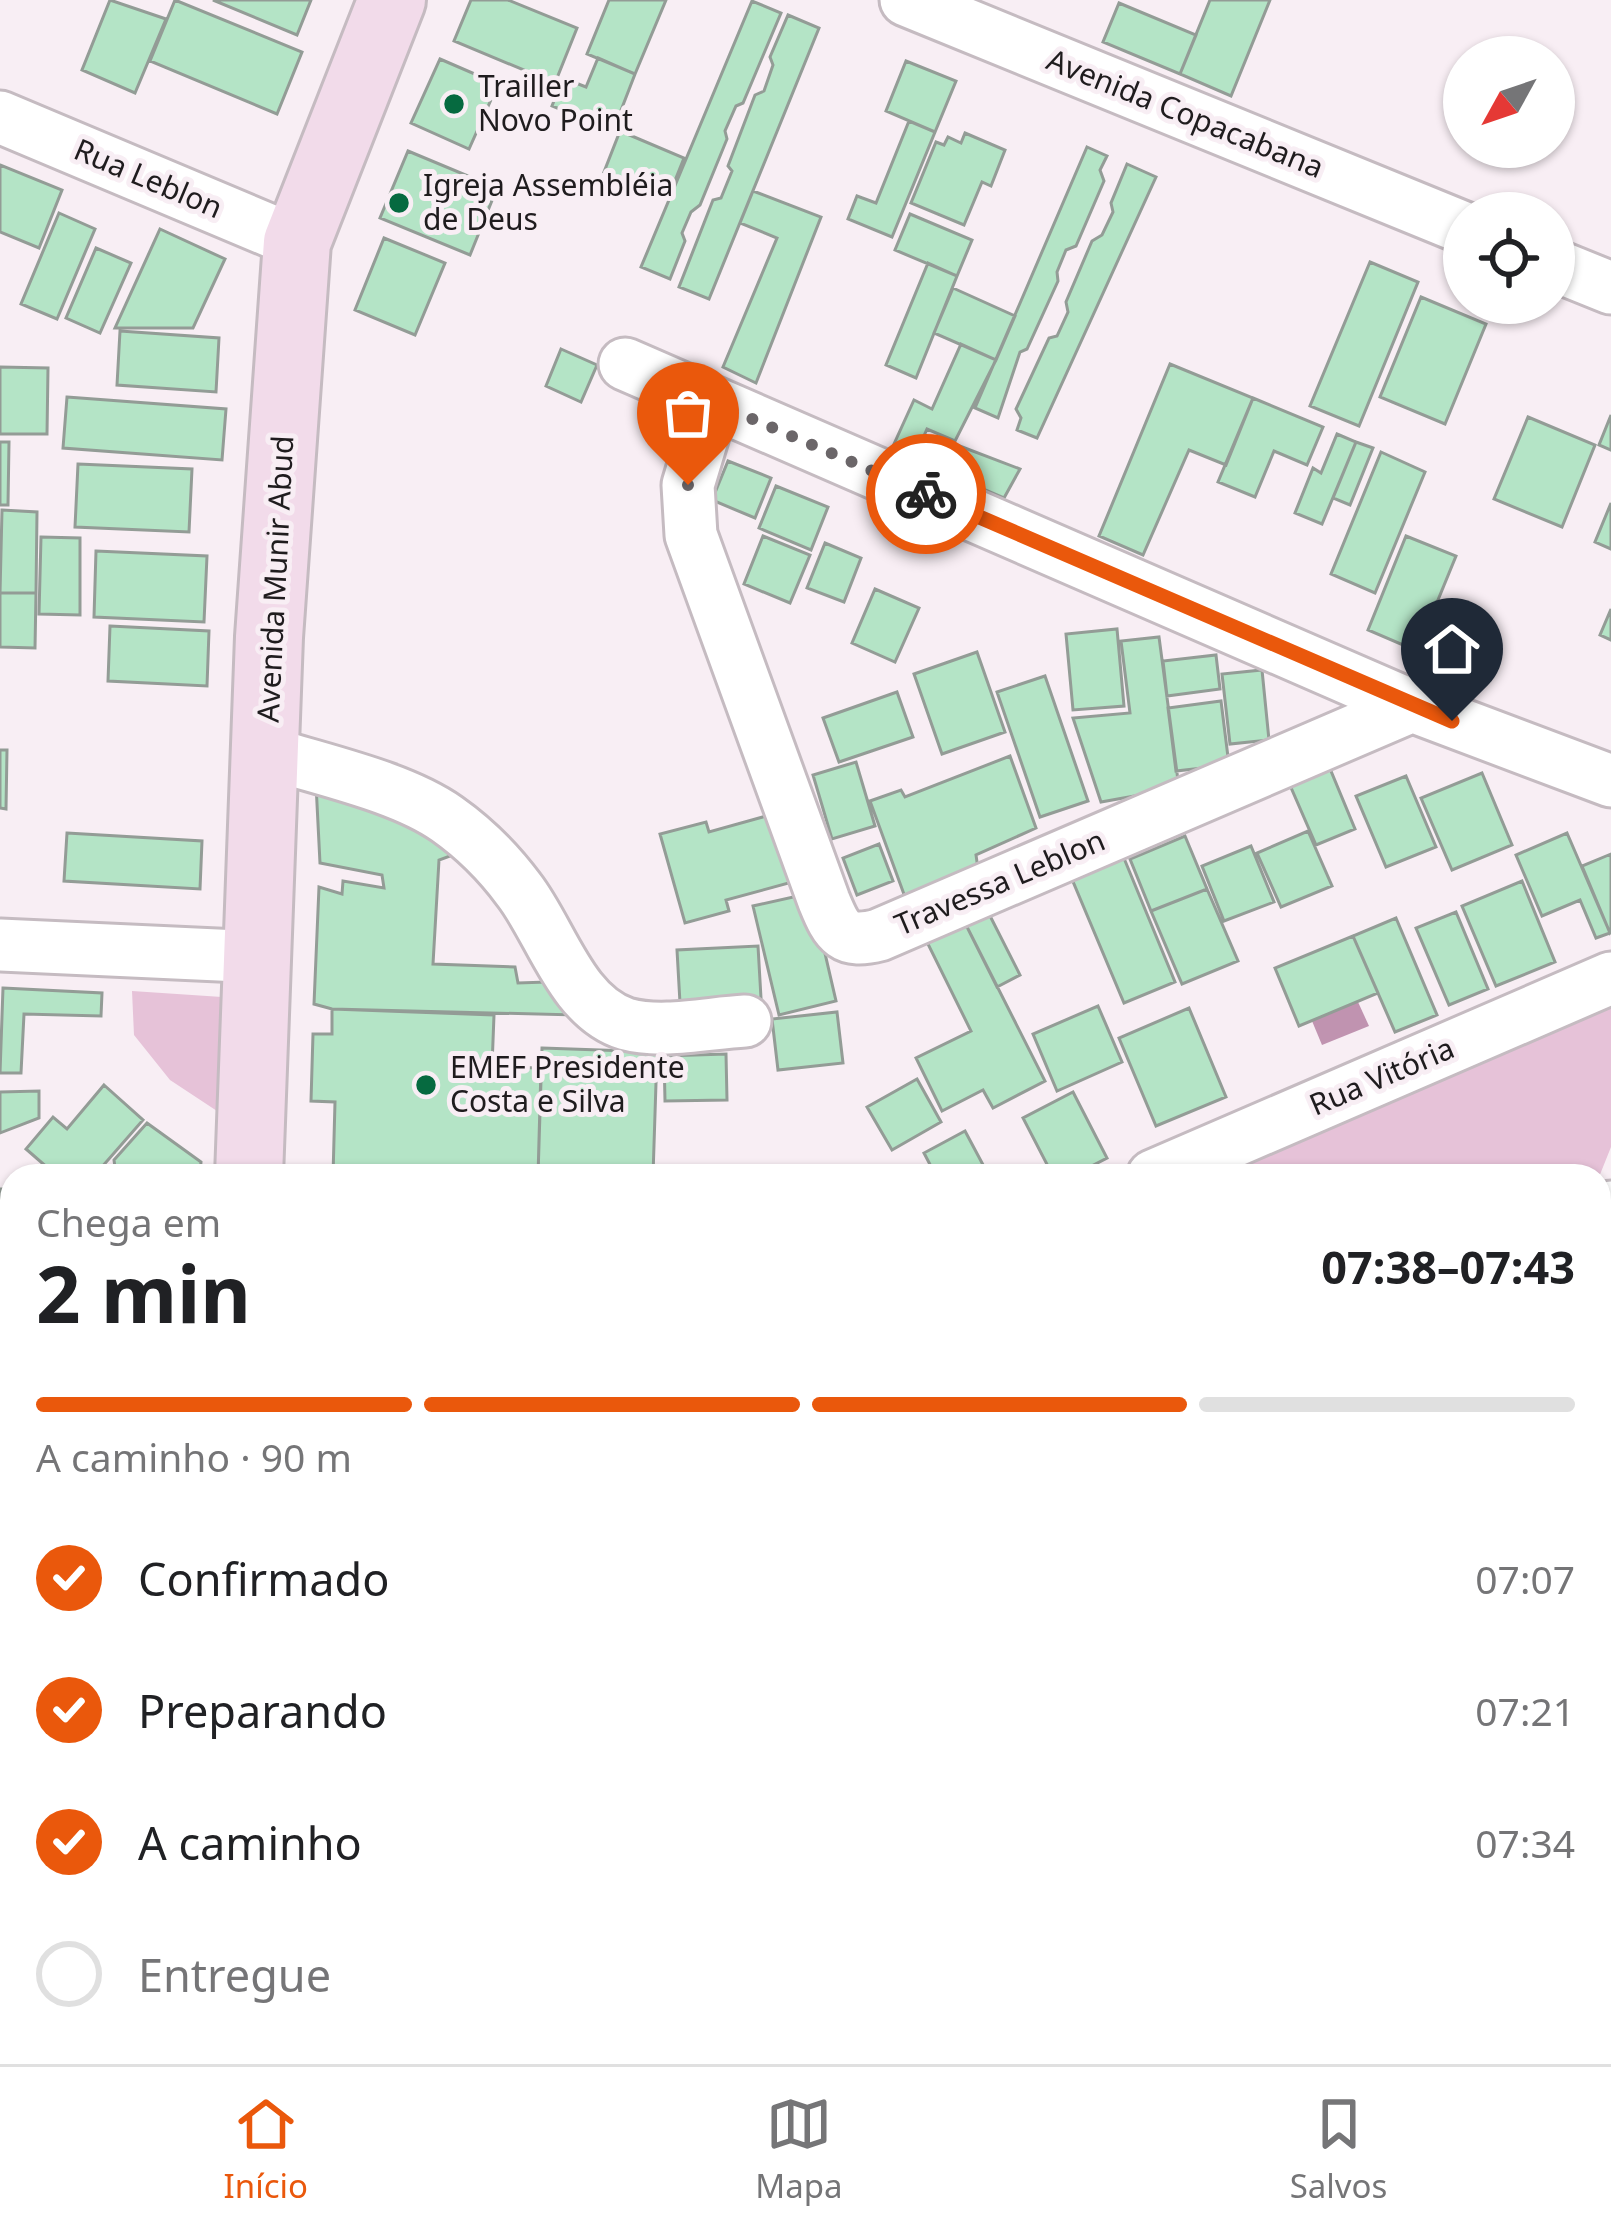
<!DOCTYPE html>
<html lang="pt">
<head>
<meta charset="utf-8">
<style>
	:root { --surface:#fff; --page:#f6f6f6; --text:#202124; --muted:#757577; --line:#e0e0e0; --accent:#ea580c }
	body { margin:0; font-family:"Noto Sans",sans-serif; background:var(--page); color:var(--text); height:100vh; display:flex; flex-direction:column; font-size:45px; white-space:nowrap }
	* { box-sizing:border-box; margin:0 }
	p { font-size:39px; color:var(--muted) }
	.icon { flex:none; width:66px; height:66px; fill:none; stroke:currentColor; stroke-width:2; stroke-linecap:round; stroke-linejoin:round }
	.map { position:relative; flex:1; overflow:hidden }
	.details { position:absolute; left:0px; top:1164px; width:1611px; height:900px; display:flex; flex-direction:column; background:var(--surface); border-radius:36px 36px 0 0; box-shadow:0 3px 9px #0004 }
	.details>* { flex:none }
	.needle { width:78px; rotate:230deg }
	.fabs { position:absolute; left:1443px; top:36px; display:grid; gap:24px }
	.fabs a { display:grid; place-items:center; width:132px; height:132px; border-radius:50%; background:var(--surface); box-shadow:0 3px 9px #0004; font-size:60px }
	.pin { position:absolute; display:grid; place-items:center; width:102px; height:102px; color:#fff; margin:-123px -51px; border-radius:50% 50% 50% 0; rotate:-45deg; box-shadow:0 0 12px #0007 }
	.pin .icon { rotate:45deg }
	.courier { position:absolute; display:grid; place-items:center; width:120px; height:120px; margin:-60px; border:9px solid #ea580c; border-radius:50%; background:#fff; color:#222; box-shadow:0 3px 15px #0007 }
	.summary em { font-style:normal; font-weight:700 }
	.summary div { display:flex; flex-direction:column-reverse }
	.summary { display:flex; align-items:center; justify-content:space-between; height:204px; padding:0 36px }
	h1 { font-size:78px; font-weight:700; line-height:90px }
	.bar { display:grid; grid-template-columns:repeat(4,1fr); gap:18px 12px; align-content:center; height:144px; padding:0 36px }
	.bar i { height:15px; border-radius:9px; background:var(--line) }
	.bar .current { background:var(--accent) }
	.bar p { grid-column:span 4 }
	ol { padding:0 36px; list-style:none }
	li { display:flex; align-items:center; gap:36px; height:132px }
	li p { margin-inline-start:auto }
	li .icon { padding:12px; border-radius:50%; background:var(--accent); color:#fff; stroke-width:4 }
	li:last-child { color:var(--muted) }
	li i { width:66px; height:66px; border:6px solid var(--line); border-radius:50% }
	.tabs { display:flex; justify-content:space-around; align-items:center; height:168px; border-top:3px solid var(--line); background:var(--surface); font-size:33px; color:var(--muted) }
	.tabs a { display:grid; justify-items:center; gap:6px }
	.tabs .current { color:var(--accent) }
	.map>svg:first-child { display:block }
</style>
</head>
<body>
<div class="map">
<svg width="1611" height="2064" viewBox="0 0 1611 2064">
	<rect width="100%" height="100%" fill="#f8eef4"/>
	<!-- green -->
	<path fill="#e6c2d8" d="M 132,991 L 222,997 L 217,1111 L 170,1080 L 134,1035 Z
		M 1611,1000 L 1611,1147 L 1599,1177 L 1209,1176 Z"/>
	<!-- water -->
	<path fill="#c093b0" d="M 1358,1002 L 1369,1026 L 1322,1045 L 1312,1021 Z"/>
	<!-- building -->
	<path fill="#b4e4c6" stroke="#939c96" stroke-width="3" d="M 110,0 L 166,19 L 135,93 L 82,70 Z
		M 175,0 L 302,52 L 277,114 L 150,61 Z
		M 213,0 L 311,0 L 297,35 Z
		M 471,0 L 508,0 L 577,28 L 555,83 L 454,41 Z
		M 609,0 L 666,0 L 635,74 L 587,54 Z
		M 1210,0 L 1270,0 L 1231,96 L 1180,74 Z
		M 752,1 L 781,13 L 743,103 L 736,106 L 725,131 L 727,139 L 700,205 L 691,212 L 682,233 L 685,241 L 670,279 L 641,267 Z
		M 1119,3 L 1196,35 L 1180,74 L 1103,42 Z
		M 788,15 L 819,28 L 709,299 L 679,287 L 713,200 L 721,198 L 732,171 L 728,166 L 755,95 L 764,91 L 773,65 L 770,57 Z
		M 598,58 L 635,74 L 613,131 L 552,106 L 563,78 L 586,87 Z
		M 440,59 L 498,84 L 469,149 L 411,123 Z
		M 906,61 L 956,81 L 935,132 L 886,111 Z
		M 909,121 L 935,132 L 892,237 L 848,219 L 857,196 L 876,203 Z
		M 620,131 L 684,158 L 668,198 L 604,172 Z
		M 965,133 L 1005,150 L 991,186 L 982,182 L 964,225 L 911,203 L 936,142 L 944,145 L 948,137 L 961,143 Z
		M 1087,147 L 1107,156 L 1100,170 L 1104,181 L 1076,246 L 1066,250 L 1057,272 L 1058,281 L 1027,349 L 1020,352 L 998,418 L 975,408 Z
		M 408,151 L 497,188 L 470,255 L 380,218 Z
		M 1127,164 L 1156,177 L 1037,438 L 1017,430 L 1021,418 L 1016,409 L 1049,338 L 1057,336 L 1068,312 L 1066,302 L 1092,241 L 1102,235 L 1113,212 L 1111,203 Z
		M 0,165 L 62,190 L 39,248 L 0,232 Z
		M 753,191 L 821,217 L 756,383 L 723,367 L 777,238 L 740,223 Z
		M 59,213 L 95,229 L 57,319 L 21,304 Z
		M 910,214 L 972,240 L 957,276 L 895,250 Z
		M 160,229 L 225,259 L 193,328 L 115,328 Z
		M 384,238 L 445,263 L 415,335 L 355,310 Z
		M 96,248 L 131,263 L 100,333 L 66,318 Z
		M 1370,262 L 1418,282 L 1359,426 L 1310,406 Z
		M 928,263 L 957,276 L 916,378 L 886,365 Z
		M 953,288 L 1015,316 L 996,360 L 934,333 Z
		M 1421,297 L 1486,324 L 1445,424 L 1380,397 Z
		M 120,331 L 219,338 L 216,392 L 117,385 Z
		M 961,344 L 996,360 L 955,441 L 927,429 L 911,465 L 889,455 L 914,400 L 932,409 Z
		M 561,349 L 597,365 L 581,402 L 546,386 Z
		M 1170,364 L 1253,398 L 1226,465 L 1189,450 L 1143,555 L 1099,536 Z
		M 0,367 L 48,368 L 47,434 L 0,434 Z
		M 67,397 L 226,409 L 222,460 L 63,448 Z
		M 1253,398 L 1323,427 L 1307,465 L 1274,451 L 1255,497 L 1218,482 Z
		M 1611,415 L 1611,450 L 1599,445 Z
		M 1528,417 L 1595,445 L 1562,527 L 1494,499 Z
		M 1337,434 L 1356,442 L 1322,524 L 1295,513 L 1313,468 L 1321,473 Z
		M 0,442 L 9,442 L 8,505 L 0,505 Z
		M 1356,442 L 1373,448 L 1350,505 L 1333,498 Z
		M 957,445 L 1020,469 L 1004,498 L 943,472 Z
		M 1381,452 L 1425,472 L 1375,593 L 1331,574 Z
		M 728,461 L 771,478 L 755,518 L 712,500 Z
		M 78,464 L 192,469 L 189,532 L 75,527 Z
		M 776,486 L 828,507 L 811,550 L 759,528 Z
		M 1611,503 L 1611,549 L 1595,542 Z
		M 2,510 L 37,512 L 36,593 L 0,593 Z
		M 763,536 L 810,555 L 790,603 L 744,584 Z
		M 1406,536 L 1456,556 L 1417,651 L 1368,630 Z
		M 41,537 L 80,538 L 80,615 L 39,614 Z
		M 825,543 L 861,558 L 844,602 L 807,588 Z
		M 96,551 L 207,556 L 204,622 L 94,617 Z
		M 875,589 L 919,608 L 895,662 L 852,643 Z
		M 0,593 L 36,593 L 35,648 L 0,647 Z
		M 1611,609 L 1611,640 L 1600,635 Z
		M 110,626 L 209,631 L 207,686 L 108,681 Z
		M 1117,629 L 1124,706 L 1073,710 L 1066,634 Z
		M 1159,637 L 1179,788 L 1101,802 L 1073,718 L 1130,713 L 1121,641 Z
		M 977,652 L 1005,732 L 942,754 L 914,674 Z
		M 1216,655 L 1220,689 L 1167,696 L 1163,661 Z
		M 1262,670 L 1269,740 L 1230,744 L 1222,674 Z
		M 1045,676 L 1088,801 L 1040,817 L 997,692 Z
		M 897,692 L 913,737 L 839,762 L 823,718 Z
		M 1221,701 L 1229,765 L 1176,771 L 1168,708 Z
		M 0,750 L 7,750 L 6,809 L 0,808 Z
		M 1010,756 L 1036,828 L 976,855 L 978,869 L 905,897 L 870,801 L 901,790 L 905,797 Z
		M 1326,759 L 1355,829 L 1316,845 L 1286,776 Z
		M 856,762 L 875,826 L 832,839 L 813,775 Z
		M 1482,773 L 1512,845 L 1452,870 L 1421,798 Z
		M 1406,776 L 1436,847 L 1386,867 L 1356,796 Z
		M 316,784 L 426,819 L 461,852 L 439,860 L 433,964 L 515,967 L 518,983 L 547,982 L 575,1015 L 332,1009 L 314,1004 L 319,887 L 342,894 L 343,881 L 384,888 L 382,875 L 320,863 Z
		M 777,813 L 796,881 L 726,900 L 729,911 L 685,923 L 660,834 L 706,822 L 709,832 Z
		M 1308,831 L 1332,886 L 1281,907 L 1257,853 Z
		M 67,833 L 202,841 L 200,889 L 64,881 Z
		M 1567,833 L 1610,933 L 1596,938 L 1580,900 L 1542,916 L 1516,855 Z
		M 1185,836 L 1207,889 L 1151,911 L 1130,859 Z
		M 879,844 L 893,881 L 857,895 L 843,858 Z
		M 1251,846 L 1274,902 L 1224,921 L 1202,866 Z
		M 1121,851 L 1175,982 L 1124,1003 L 1069,872 Z
		M 1611,854 L 1611,932 L 1610,933 L 1582,866 Z
		M 1522,881 L 1555,962 L 1496,986 L 1462,906 Z
		M 1207,889 L 1238,961 L 1182,984 L 1151,911 Z
		M 811,893 L 836,1001 L 779,1015 L 753,906 Z
		M 985,906 L 1020,975 L 997,987 L 962,917 Z
		M 1456,912 L 1488,989 L 1449,1005 L 1416,928 Z
		M 962,917 L 1045,1081 L 993,1108 L 983,1090 L 942,1111 L 916,1058 L 971,1031 L 924,936 Z
		M 1396,918 L 1437,1015 L 1395,1032 L 1353,936 Z
		M 1353,936 L 1378,993 L 1299,1026 L 1275,968 Z
		M 758,946 L 761,998 L 680,1003 L 677,950 Z
		M 3,988 L 102,993 L 101,1016 L 24,1014 L 21,1073 L 0,1073 Z
		M 1098,1006 L 1122,1062 L 1057,1091 L 1033,1034 Z
		M 1189,1008 L 1226,1097 L 1156,1126 L 1119,1038 Z
		M 332,1009 L 494,1015 L 492,1067 L 541,1068 L 538,1176 L 333,1176 L 335,1102 L 311,1101 L 313,1034 L 332,1034 Z
		M 837,1012 L 843,1063 L 778,1070 L 772,1019 Z
		M 542,1048 L 657,1052 L 653,1176 L 538,1176 Z
		M 726,1054 L 727,1100 L 665,1101 L 664,1056 Z
		M 917,1079 L 941,1122 L 892,1150 L 867,1107 Z
		M 104,1085 L 143,1120 L 94,1176 L 57,1176 L 26,1149 L 53,1117 L 67,1129 Z
		M 39,1091 L 39,1118 L 0,1133 L 0,1092 Z
		M 1073,1092 L 1107,1158 L 1072,1176 L 1053,1176 L 1023,1118 Z
		M 147,1123 L 201,1162 L 200,1176 L 116,1176 L 114,1160 Z
		M 965,1131 L 989,1176 L 936,1176 L 924,1153 Z
		M 0,1189 L 12,1189 L 12,1343 L 0,1342 Z
		M 1599,1418 L 1611,1423 L 1611,1498 L 1599,1493 Z
		M 0,1460 L 12,1461 L 12,1597 L 0,1597 Z
		M 1599,1596 L 1611,1600 L 1611,1682 L 1599,1677 Z
		M 0,1624 L 12,1624 L 12,1798 L 0,1797 Z
		M 1611,1817 L 1611,1918 L 1607,1918 L 1604,1886 L 1599,1886 L 1599,1818 Z
		M 0,1883 L 12,1883 L 12,2052 L 65,2052 L 65,2064 L 0,2064 Z
		M 272,2052 L 326,2052 L 326,2058 L 272,2056 Z
		M 655,2052 L 689,2052 L 690,2064 L 656,2064 Z
		M 689,2052 L 725,2052 L 726,2060 L 690,2063 Z
		M 870,2052 L 922,2052 L 922,2054 L 870,2057 Z
		M 1328,2052 L 1363,2052 L 1365,2064 L 1329,2064 Z
		M 1397,2052 L 1478,2052 L 1479,2064 L 1399,2064 Z"/>
	<g fill="none" stroke-linecap="round" stroke-linejoin="round">
		<defs>
			<path id="street" d="M 906,0 L 1464,228
				M 0,117 L 297,242
				M 1554,265 L 1611,288
				M 625,364 L 1412,706 L 1611,781
				M 713,402 L 688,485 L 691,535 L 824,901 C 837,933 844,944 879,935 L 1412,706
				M 266,752 C 321,770 400,786 447,819 C 474,838 499,863 519,890 C 551,931 571,1007 626,1024 C 662,1034 708,1023 745,1021
				M 0,945 L 260,957
				M 1153,1176 L 1611,978
				M 1599,1236 L 1611,1207
				M 0,1400 L 12,1400
				M 1599,1544 L 1611,1549
				M 0,1832 L 12,1832
				M 1112,2052 L 1114,2064
				M 1551,2052 L 1553,2064"/>
			<path id="secondary" d="M 249,1176 L 269,637 L 297,242 L 392,0
				M 432,2052 L 439,2064
				M 205,2064 L 206,2052"/>
		</defs>
		<!-- street casing -->
		<use href="#street" stroke="#c5bbc1" stroke-width="57"/>
		<!-- secondary casing -->
		<use href="#secondary" stroke="#c5bbc1" stroke-width="72"/>
		<!-- street -->
		<use href="#street" stroke="#fff" stroke-width="51"/>
		<!-- secondary -->
		<use href="#secondary" stroke="#f2dbea" stroke-width="66"/>
	</g>
	<g fill="none" stroke-linecap="round" stroke-linejoin="round">
		<!-- done -->
		<path stroke="#6b6669" stroke-width="12" stroke-dasharray="0 21.6" d="M 688,485 L 713,402 L 926,494"/>
		<!-- route -->
		<path stroke="#ea580c" stroke-width="15" d="M 926,494 L 1452,721"/>
	</g>
	<!-- markers -->
	<g fill="#066a40" stroke="#f8eef4" stroke-width="4.5">
		<circle cx="454" cy="104" r="12"/>
		<circle cx="399" cy="203" r="12"/>
		<circle cx="426" cy="1085" r="12"/>
	</g>
	<g text-anchor="middle" stroke-width="10" stroke-linejoin="round" paint-order="stroke">
		<!-- poi labels -->
		<g font-size="30" fill="#1f1c1e" stroke="#f8eef4" text-anchor="start">
			<text x="478" y="97">Trailler<tspan x="478" dy="34">Novo Point</tspan></text>
			<text x="423" y="196">Igreja Assembléia<tspan x="423" dy="34">de Deus</tspan></text>
			<text x="450" y="1078">EMEF Presidente<tspan x="450" dy="34">Costa e Silva</tspan></text>
		</g>
		<!-- street labels -->
		<g font-size="30" fill="#1f1c1e" stroke="#f8eef4">
			<text transform="translate(1185 114) rotate(22)" y="10">Avenida Copacabana</text>
			<text transform="translate(148 179) rotate(23)" y="10">Rua Leblon</text>
			<text transform="translate(276 579) rotate(-87)" y="10">Avenida Munir Abud</text>
			<text transform="translate(1000 883) rotate(-23)" y="10">Travessa Leblon</text>
			<text transform="translate(1382 1077) rotate(-23)" y="10">Rua Vitória</text>
		</g>
	</g>
</svg>
<div class="fabs">
<a><svg class="needle" viewBox="-14 -14 28 28"><path d="M0-13l5 13h-10z" fill="#e53935"/><path d="M0 13l5-13h-10z" fill="#757577"/></svg></a>
<a><svg class="icon" aria-label="locate" viewBox="0 0 24 24"><circle cx="12" cy="12" r="6"/><path d="M12 2v4M12 18v4M2 12h4M18 12h4"/></svg></a>
</div>
<div class="pin" style="left:688px;top:485px;background:#ea580c"><svg class="icon" aria-label="bag" viewBox="0 0 24 24"><path d="M5 8h14l-1 12H6zM9 8a3 3 0 0 1 6 0"/></svg></div>
<div class="pin" style="left:1452px;top:721px;background:#1f2937"><svg class="icon" aria-label="home" viewBox="0 0 24 24"><path d="M3 11l9-7 9 7M6 9v11h12V9"/></svg></div>
<div class="courier" style="left:926px;top:494px"><svg class="icon" aria-label="bike" viewBox="0 0 24 24"><circle cx="6" cy="16" r="4"/><circle cx="18" cy="16" r="4"/><path d="M6 16l4-8h5l3 8M10 8l3 8H6M13 5h3"/></svg></div>
<section class="details">
<div class="summary"><div><h1>2 min</h1><p>Chega em</p></div><em>07:38–07:43</em></div>
<div class="bar"><i class="current"></i><i class="current"></i><i class="current"></i><i></i><p>A caminho · 90 m</p></div>
<ol>
<li><svg class="icon" aria-label="check" viewBox="0 0 24 24"><path d="M5 12l5 5 9-10"/></svg>Confirmado<p>07:07</p></li>
<li><svg class="icon" aria-label="check" viewBox="0 0 24 24"><path d="M5 12l5 5 9-10"/></svg>Preparando<p>07:21</p></li>
<li><svg class="icon" aria-label="check" viewBox="0 0 24 24"><path d="M5 12l5 5 9-10"/></svg>A caminho<p>07:34</p></li>
<li><i></i>Entregue</li>
</ol>
</section>
</div>
<nav class="tabs">
<a class="current"><svg class="icon" aria-label="home" viewBox="0 0 24 24"><path d="M3 11l9-7 9 7M6 9v11h12V9"/></svg>Início</a>
<a><svg class="icon" aria-label="map" viewBox="0 0 24 24"><path d="M3 6l6-2 6 2 6-2v14l-6 2-6-2-6 2zM9 4v14M15 6v14"/></svg>Mapa</a>
<a><svg class="icon" aria-label="saved" viewBox="0 0 24 24"><path d="M7 4h10v16l-5-4-5 4z"/></svg>Salvos</a>
</nav>
</body>
</html>
